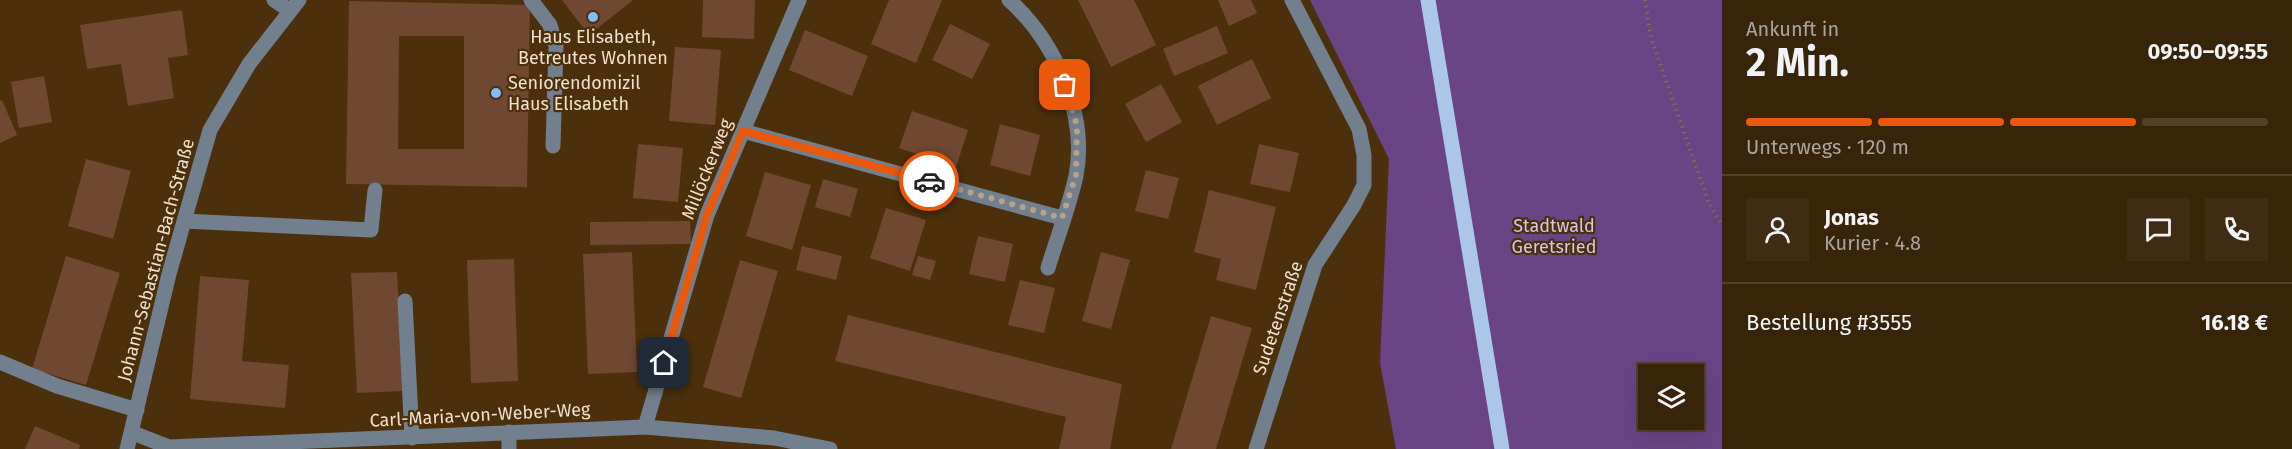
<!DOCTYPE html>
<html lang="de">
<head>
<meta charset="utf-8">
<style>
	:root { --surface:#382408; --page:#3f2c12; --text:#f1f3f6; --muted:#aba49c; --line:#524129; --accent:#ea580c }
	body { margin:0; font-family:"Fira Sans",sans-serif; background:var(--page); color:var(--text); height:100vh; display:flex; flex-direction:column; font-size:22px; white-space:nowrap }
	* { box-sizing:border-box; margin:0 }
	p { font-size:20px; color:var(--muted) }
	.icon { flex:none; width:33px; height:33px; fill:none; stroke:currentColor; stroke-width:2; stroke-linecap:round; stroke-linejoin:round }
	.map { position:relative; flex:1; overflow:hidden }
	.details { display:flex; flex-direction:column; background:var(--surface); width:570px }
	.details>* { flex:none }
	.buttons { position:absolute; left:1638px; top:364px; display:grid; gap:12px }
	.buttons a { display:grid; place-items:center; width:66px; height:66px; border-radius:0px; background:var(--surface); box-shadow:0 6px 24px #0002,0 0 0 2px var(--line); font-size:30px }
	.pin { position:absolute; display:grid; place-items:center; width:51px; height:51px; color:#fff; margin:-26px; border-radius:12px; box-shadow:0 3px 9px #0006 }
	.courier { position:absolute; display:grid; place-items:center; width:60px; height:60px; margin:-30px; border:4px solid #ea580c; border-radius:50%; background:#fff; color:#222; box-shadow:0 2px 8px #0007 }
	.summary em { font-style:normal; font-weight:700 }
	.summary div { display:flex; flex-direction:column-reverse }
	.summary { display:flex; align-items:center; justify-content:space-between; height:102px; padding:0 24px }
	h1 { font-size:39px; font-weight:700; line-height:45px }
	.bar { display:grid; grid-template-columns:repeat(4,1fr); gap:9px 6px; align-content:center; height:72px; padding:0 24px }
	.bar i { height:8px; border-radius:4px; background:var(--line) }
	.bar .selected { background:var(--accent) }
	.bar p { grid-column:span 4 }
	.line { display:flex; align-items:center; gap:15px; padding:0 24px; border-top:2px solid var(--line) }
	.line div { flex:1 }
	.round { display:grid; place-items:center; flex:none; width:63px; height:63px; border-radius:0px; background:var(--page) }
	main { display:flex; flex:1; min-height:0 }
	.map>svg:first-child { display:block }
</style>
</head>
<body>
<main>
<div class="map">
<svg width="1722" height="449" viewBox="0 0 1722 449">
	<rect width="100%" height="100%" fill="#4b300b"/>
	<!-- green -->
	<path fill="#6b4485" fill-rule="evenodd" d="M 1310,0 L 1722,0 L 1722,449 L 1396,449 L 1380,363 L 1389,159 ZM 1648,375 L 1694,375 L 1694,420 L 1648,420 Z"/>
	<!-- building -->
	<path fill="#6f4832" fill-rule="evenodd" d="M 562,0 L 633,0 L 589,35 Z
		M 703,0 L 755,0 L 754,39 L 702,37 Z
		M 889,0 L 942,0 L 916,63 L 871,44 Z
		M 1078,0 L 1134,0 L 1156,45 L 1111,67 Z
		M 1218,0 L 1251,0 L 1257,13 L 1229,26 Z
		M 349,1 L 530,5 L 527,187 L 346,184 ZM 399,36 L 464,36 L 464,149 L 398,149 Z
		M 182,10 L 188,55 L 168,58 L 174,98 L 128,106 L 121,64 L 87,69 L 80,25 Z
		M 950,24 L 990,44 L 972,79 L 932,60 Z
		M 1217,26 L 1228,53 L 1174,76 L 1163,49 Z
		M 805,30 L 868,56 L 852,96 L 789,70 Z
		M 675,47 L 721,50 L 715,125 L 669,121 Z
		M 1252,59 L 1271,98 L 1217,125 L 1198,86 Z
		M 44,76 L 52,122 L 19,128 L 11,82 Z
		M 1161,84 L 1182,122 L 1146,142 L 1125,104 Z
		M 2,100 L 17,135 L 0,143 L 0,101 Z
		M 912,111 L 968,130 L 956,167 L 899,148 Z
		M 1000,124 L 1040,135 L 1030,176 L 990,165 Z
		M 638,144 L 683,148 L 678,202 L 633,198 Z
		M 1259,144 L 1299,153 L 1290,192 L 1250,184 Z
		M 86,159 L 131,171 L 113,239 L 68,226 Z
		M 1146,170 L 1179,178 L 1168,219 L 1135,211 Z
		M 765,172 L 811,185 L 792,250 L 746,236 Z
		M 823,179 L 858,189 L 850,217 L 815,207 Z
		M 1209,190 L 1276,207 L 1256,290 L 1216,280 L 1221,259 L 1194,252 Z
		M 886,208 L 926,220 L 910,271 L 870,258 Z
		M 690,221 L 691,244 L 590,245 L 590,222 Z
		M 978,236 L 1013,244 L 1005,282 L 969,274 Z
		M 802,246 L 842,256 L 836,280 L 796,270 Z
		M 632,252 L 637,372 L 588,374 L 583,254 Z
		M 1101,252 L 1130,260 L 1111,329 L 1082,321 Z
		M 66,256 L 120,273 L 86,385 L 32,369 Z
		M 918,256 L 936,261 L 930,280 L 912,275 Z
		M 514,259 L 518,381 L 471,383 L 467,260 Z
		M 740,260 L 778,271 L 741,398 L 703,387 Z
		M 397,272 L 403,391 L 357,393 L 351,273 Z
		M 200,276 L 249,280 L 242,361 L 289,365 L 285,408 L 190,399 Z
		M 1020,280 L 1055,288 L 1044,333 L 1008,325 Z
		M 848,315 L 1122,384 L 1110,449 L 1059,449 L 1066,417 L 835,361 Z
		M 1211,316 L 1252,328 L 1216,449 L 1171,449 Z
		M 35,426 L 80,445 L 79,449 L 25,449 Z"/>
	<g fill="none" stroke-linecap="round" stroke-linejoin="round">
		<!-- path -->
		<path stroke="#826b4b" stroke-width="4" stroke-dasharray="1.5 4.5" stroke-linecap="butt" d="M 1645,0 L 1651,38 L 1709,203 L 1722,226"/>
		<!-- minor -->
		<path stroke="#717f8e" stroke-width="15" d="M 274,0 L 289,10
			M 531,0 L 550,25 L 556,46 L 553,146
			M 1009,0 C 1055,41 1088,114 1076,176 C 1069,207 1057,238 1048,268
			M 743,131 L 1062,218
			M 184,221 L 371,230 L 375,190
			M 405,301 L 412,438
			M 0,362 L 57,386 L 137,410
			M 645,427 L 707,215 L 799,0
			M 133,433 L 169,447 L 645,427 L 774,438 L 830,449
			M 127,449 L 169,274 L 210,130 L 249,64 L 299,0
			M 509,449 L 509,432
			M 1256,449 L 1315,265 L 1354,205 L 1364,185 L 1364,155 L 1359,129 L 1292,0"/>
		<!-- major -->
		<path stroke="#aac7e7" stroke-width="15" d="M 1428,0 L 1502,449"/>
	</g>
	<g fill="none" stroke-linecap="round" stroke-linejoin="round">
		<!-- done -->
		<path stroke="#b7a288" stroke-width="6" stroke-dasharray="0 10.8" d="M 929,181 L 1062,218 L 1076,175 L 1077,126 L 1065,85"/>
		<!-- route -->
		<path stroke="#ea580c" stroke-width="8" d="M 664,363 L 707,215 L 743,131 L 929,181"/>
	</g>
	<!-- markers -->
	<g fill="#81bcfa" stroke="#4b300b" stroke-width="2">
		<circle cx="593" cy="17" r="6"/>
		<circle cx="496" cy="93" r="6"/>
	</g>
	<g text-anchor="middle" stroke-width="4.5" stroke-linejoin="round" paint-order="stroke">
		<!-- poi labels -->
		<g font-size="18" fill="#f1e0cc" stroke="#4b300b">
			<text x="593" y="43">Haus Elisabeth,<tspan x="593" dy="21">Betreutes Wohnen</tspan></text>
			<text x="508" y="89" text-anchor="start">Seniorendomizil<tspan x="508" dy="21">Haus Elisabeth</tspan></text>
		</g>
		<!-- street labels -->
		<g font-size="18" fill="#f1e0cc" stroke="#4b300b">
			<text transform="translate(707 169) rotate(-68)" y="6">Millöckerweg</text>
			<text transform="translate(156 260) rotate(-75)" y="6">Johann-Sebastian-Bach-Straße</text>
			<text transform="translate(1278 318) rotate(-71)" y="6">Sudetenstraße</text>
			<text transform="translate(480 415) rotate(-3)" y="6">Carl-Maria-von-Weber-Weg</text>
		</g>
		<!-- park labels -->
		<g font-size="18" fill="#dbc2ef" stroke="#4b300b">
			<text x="1554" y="232">Stadtwald<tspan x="1554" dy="21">Geretsried</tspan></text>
		</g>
	</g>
</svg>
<div class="buttons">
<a><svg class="icon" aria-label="layers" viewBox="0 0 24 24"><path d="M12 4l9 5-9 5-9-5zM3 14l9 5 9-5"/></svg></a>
</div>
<div class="pin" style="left:1065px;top:85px;background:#ea580c"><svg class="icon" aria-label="bag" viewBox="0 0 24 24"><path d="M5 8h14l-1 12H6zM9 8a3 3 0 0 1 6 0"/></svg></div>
<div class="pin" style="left:664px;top:363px;background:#1f2937"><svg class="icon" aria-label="home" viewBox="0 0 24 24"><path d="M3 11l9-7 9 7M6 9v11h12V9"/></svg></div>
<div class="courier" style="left:929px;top:181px"><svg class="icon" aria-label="car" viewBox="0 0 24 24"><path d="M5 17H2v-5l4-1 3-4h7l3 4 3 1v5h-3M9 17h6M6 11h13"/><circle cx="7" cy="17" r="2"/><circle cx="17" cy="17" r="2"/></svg></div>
</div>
<section class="details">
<div class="summary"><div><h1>2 Min.</h1><p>Ankunft in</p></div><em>09:50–09:55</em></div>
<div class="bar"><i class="selected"></i><i class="selected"></i><i class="selected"></i><i></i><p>Unterwegs · 120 m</p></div>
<div class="line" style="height:108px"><a class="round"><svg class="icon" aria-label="person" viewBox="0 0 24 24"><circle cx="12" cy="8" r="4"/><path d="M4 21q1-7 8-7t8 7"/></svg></a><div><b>Jonas</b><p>Kurier · 4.8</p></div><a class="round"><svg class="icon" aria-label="chat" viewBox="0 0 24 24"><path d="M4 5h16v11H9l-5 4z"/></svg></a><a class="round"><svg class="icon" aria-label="phone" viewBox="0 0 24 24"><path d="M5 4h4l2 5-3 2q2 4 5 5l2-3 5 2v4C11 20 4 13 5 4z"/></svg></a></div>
<div class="line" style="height:78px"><div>Bestellung #3555</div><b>16.18 €</b></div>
</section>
</main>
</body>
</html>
